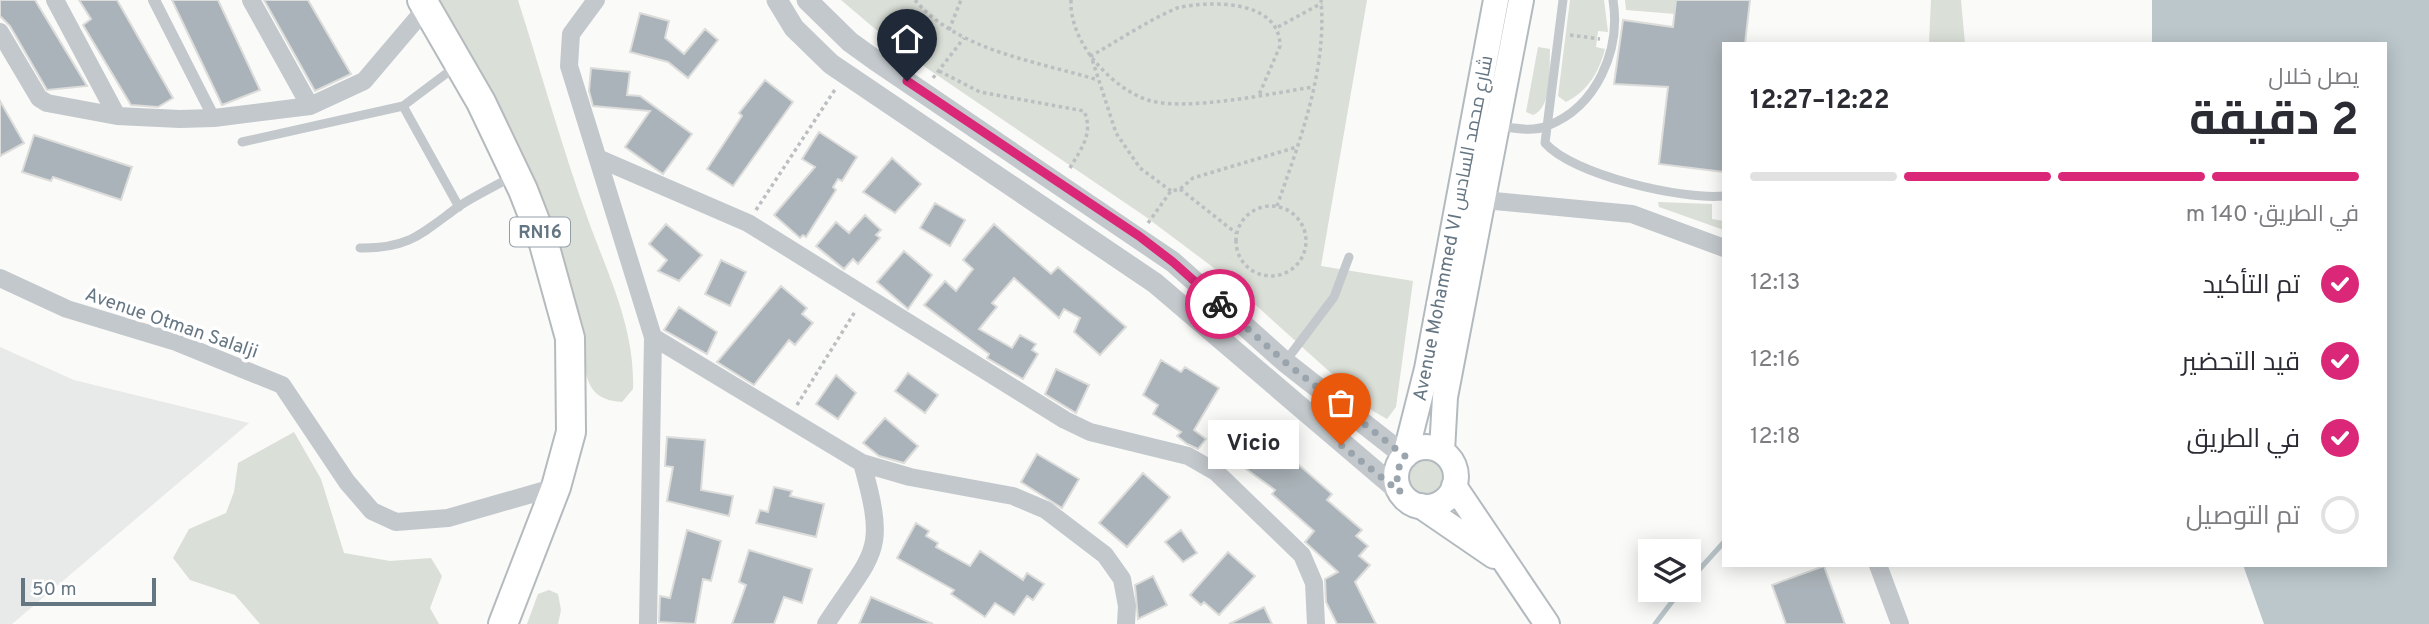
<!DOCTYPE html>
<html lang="ar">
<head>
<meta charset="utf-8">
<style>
	:root { --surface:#fff; --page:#f2f2f3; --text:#2b2b33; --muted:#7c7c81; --line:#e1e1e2; --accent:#db2777 }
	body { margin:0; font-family:Overpass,Cairo,sans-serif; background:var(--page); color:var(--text); direction:rtl; height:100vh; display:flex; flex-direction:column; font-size:26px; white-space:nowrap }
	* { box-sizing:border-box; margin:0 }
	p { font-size:23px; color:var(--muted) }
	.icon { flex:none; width:38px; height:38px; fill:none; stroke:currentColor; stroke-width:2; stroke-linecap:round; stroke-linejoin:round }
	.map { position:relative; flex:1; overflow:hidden; direction:ltr }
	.panel { position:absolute; left:1722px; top:42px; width:665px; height:525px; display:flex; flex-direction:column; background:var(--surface); border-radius:0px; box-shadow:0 4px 18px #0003; direction:rtl }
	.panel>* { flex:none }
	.fabs { position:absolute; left:1638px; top:539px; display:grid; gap:14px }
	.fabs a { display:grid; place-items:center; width:63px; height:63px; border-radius:0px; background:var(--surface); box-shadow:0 4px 18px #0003; font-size:35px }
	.scale { position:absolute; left:21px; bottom:18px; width:135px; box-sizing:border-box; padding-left:7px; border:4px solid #657683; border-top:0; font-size:19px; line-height:24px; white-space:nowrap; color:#657683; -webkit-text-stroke:5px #fff; paint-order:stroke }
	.pin { position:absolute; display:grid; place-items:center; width:60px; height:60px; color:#fff; margin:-72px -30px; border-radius:50% 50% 50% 0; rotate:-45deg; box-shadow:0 0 7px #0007 }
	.pin .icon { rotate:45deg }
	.courier { position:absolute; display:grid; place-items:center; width:70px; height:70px; margin:-35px; border:5px solid #db2777; border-radius:50%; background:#fff; color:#222; box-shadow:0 2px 9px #0007 }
	.bubble { position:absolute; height:49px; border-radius:0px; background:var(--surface); box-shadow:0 4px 18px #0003; font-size:23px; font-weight:700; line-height:49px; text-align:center; direction:rtl }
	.overview em { font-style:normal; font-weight:700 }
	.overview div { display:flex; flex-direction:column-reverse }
	.overview { display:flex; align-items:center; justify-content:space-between; height:119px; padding:0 28px }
	h1 { font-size:46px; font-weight:700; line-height:52px }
	.bar { display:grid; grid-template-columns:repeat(4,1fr); gap:10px 7px; align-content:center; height:84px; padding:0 28px }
	.bar i { height:9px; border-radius:5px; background:var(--line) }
	.bar .on { background:var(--accent) }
	.bar p { grid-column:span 4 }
	ol { padding:0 28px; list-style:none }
	li { display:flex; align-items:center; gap:21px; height:77px }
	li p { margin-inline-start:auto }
	li .icon { padding:7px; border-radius:50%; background:var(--accent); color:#fff; stroke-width:4 }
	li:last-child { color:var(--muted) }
	li i { width:38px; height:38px; border:4px solid var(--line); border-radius:50% }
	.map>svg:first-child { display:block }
</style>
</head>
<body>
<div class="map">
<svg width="2429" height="624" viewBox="0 0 2429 624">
	<rect width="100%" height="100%" fill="#fafaf8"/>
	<!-- built -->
	<path fill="#e8e9e9" d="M 0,347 L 74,380 L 249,423 L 12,624 L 0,624 Z"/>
	<!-- green -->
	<path fill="#dadfd7" d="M 437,0 L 518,0 C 542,75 563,151 590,225 C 610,279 635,330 633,389 L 622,402 C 585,400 586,375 582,345 Z
		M 841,0 L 1367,0 L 1321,266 L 1413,281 L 1396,407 L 1387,419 L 1373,411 L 1218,271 L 1146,217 L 900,50 Z
		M 1570,0 L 1604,0 L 1608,32 L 1598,31 L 1596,47 L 1605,49 C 1599,72 1588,91 1566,102 L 1558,96 Z
		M 1625,0 L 1676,0 L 1675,14 L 1626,10 Z
		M 1931,0 L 1961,0 L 1965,44 L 1929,44 Z
		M 1538,47 L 1550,49 C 1549,68 1553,107 1533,115 L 1526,112 Z
		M 1658,202 L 1712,204 L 1712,219 L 1724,221 L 1724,230 L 1659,207 Z
		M 294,432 L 321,479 L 344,553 L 390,561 L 431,558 L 442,576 L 430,608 L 439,624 L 260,624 L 235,595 L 190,580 L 173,558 L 189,529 L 226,513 L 234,492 L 238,463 Z
		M1405 477a20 20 0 1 1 40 0a20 20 0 1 1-40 0Z
		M 549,590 L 558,594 L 561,610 L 558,624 L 527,624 L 538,594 Z"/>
	<!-- water -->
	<path fill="#bbc7cb" d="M 2152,0 L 2429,0 L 2429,624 L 2264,624 L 2243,565 L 2385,565 L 2385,44 L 2152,44 Z"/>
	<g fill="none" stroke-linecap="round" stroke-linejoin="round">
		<!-- stream -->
		<path stroke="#bbc7cb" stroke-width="5" d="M 1689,581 L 1724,542
			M 1655,624 L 1681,590"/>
	</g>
	<!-- building -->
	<path fill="#aab3b9" stroke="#dcdcda" stroke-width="2" d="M 0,0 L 35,0 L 87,86 L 47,90 L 10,26 L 0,16 Z
		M 79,0 L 117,0 L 173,98 L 158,107 L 131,105 L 83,25 L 91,19 Z
		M 172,0 L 218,0 L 260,90 L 222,105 Z
		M 264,0 L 308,0 L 351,74 L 315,91 Z
		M 1676,0 L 1750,0 L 1745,44 L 1724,44 L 1724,172 L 1659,164 L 1668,87 L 1614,84 L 1623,20 L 1673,27 Z
		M 640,13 L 669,21 L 665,38 L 684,54 L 705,29 L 718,40 L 688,78 L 668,62 L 630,52 Z
		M 591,68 L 630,72 L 627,95 L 640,96 L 692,134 L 663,174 L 625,147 L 650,111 L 593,106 L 589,91 Z
		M 765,80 L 793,102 L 733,186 L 707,169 L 742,116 L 739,113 Z
		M 0,101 L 24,143 L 0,156 Z
		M 819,132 L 857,157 L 842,181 L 838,179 L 833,187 L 836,190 L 806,237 L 803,235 L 800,238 L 774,215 L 815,167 L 802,159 Z
		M 34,135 L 132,167 L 121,200 L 53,177 L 51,181 L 22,172 Z
		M 892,158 L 921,184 L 895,213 L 863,192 Z
		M 935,203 L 965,220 L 950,246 L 920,228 Z
		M 865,215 L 881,230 L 876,235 L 880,238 L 858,264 L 853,259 L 844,269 L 816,246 L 836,222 L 849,233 Z
		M 666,224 L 702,255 L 679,281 L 658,271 L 667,260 L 649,244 Z
		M 994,224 L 1051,274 L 1058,267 L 1126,327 L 1100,355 L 1074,332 L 1080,318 L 1064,309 L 1059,318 L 1014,278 L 992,303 L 997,307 L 979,329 L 1012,348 L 1020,335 L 1036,344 L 1032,350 L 1038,354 L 1023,379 L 987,358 L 989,354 L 924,305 L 945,281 L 956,291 L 973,269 L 963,260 Z
		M 904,251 L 932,275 L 908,309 L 877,282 Z
		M 721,260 L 746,272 L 730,306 L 705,294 Z
		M 781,286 L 807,308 L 802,314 L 813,323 L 795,345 L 789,340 L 754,385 L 717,362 Z
		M 679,307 L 717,332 L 707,354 L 664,330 Z
		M 1161,360 L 1181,372 L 1185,367 L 1219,388 L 1194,430 L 1206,439 L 1198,449 L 1187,444 L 1177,436 L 1181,432 L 1153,414 L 1158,405 L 1143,395 Z
		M 1056,369 L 1089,385 L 1076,413 L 1045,394 Z
		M 908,373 L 938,395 L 925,413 L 895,391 Z
		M 836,375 L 856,393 L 838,419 L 816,404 Z
		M 885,418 L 918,446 L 904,463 L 879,456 L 863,443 Z
		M 1253,423 L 1284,447 L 1282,450 L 1332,494 L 1327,500 L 1362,530 L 1356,536 L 1368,546 L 1359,556 L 1370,565 L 1355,582 L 1376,624 L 1337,624 L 1326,602 L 1325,579 L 1338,572 L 1305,542 L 1314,531 L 1272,494 L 1275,490 L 1228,456 Z
		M 667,437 L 705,440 L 701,490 L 733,496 L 729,516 L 667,501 L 673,467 L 665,466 Z
		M 1037,454 L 1079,479 L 1062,508 L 1021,482 Z
		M 1143,473 L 1170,497 L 1127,547 L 1099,523 Z
		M 774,487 L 792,491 L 790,496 L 824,504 L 816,537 L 756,523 L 760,510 L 768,512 Z
		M 916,523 L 929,531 L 926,536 L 938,543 L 936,547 L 970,566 L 980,551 L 1023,580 L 1027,573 L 1044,584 L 1033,600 L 1027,596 L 1014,615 L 995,603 L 985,617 L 951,594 L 954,590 L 897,558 Z
		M 687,530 L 721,541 L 711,581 L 703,579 L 695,624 L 659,622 L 660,596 L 670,598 Z
		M 1181,530 L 1197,553 L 1183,562 L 1165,542 Z
		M 749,550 L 812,569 L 802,603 L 784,597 L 774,624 L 732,624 L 746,585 L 739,582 Z
		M 1228,552 L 1255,576 L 1219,615 L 1204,602 L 1201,605 L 1190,595 Z
		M 1824,566 L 1845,624 L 1786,624 L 1772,585 Z
		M 1153,576 L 1167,605 L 1138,619 L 1135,585 Z
		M 871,597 L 933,624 L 859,624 Z
		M 1264,607 L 1272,624 L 1229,624 Z"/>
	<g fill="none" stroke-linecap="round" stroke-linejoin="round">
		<defs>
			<path id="secondary" d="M1396 477a30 30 0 1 1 60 0a30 30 0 1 1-60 0Z
				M 1442,451 L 1445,397 L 1521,0
				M 1405,456 L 1427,369 L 1496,0
				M 1454,486 L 1547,624
				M 1421,506 L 1494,556"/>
			<path id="primary" d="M 422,0 L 481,102 L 523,190 L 544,244 L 570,338 L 571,432 L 556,487 L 503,624"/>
		</defs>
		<!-- secondary casing -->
		<use href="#secondary" stroke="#b3babf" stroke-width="28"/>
		<!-- primary casing -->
		<use href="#primary" stroke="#b5babe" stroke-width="32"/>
		<!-- path -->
		<path stroke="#bbbfc2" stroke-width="3.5" stroke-dasharray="3.5 3.5" stroke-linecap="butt" d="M 915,0 C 958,51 1036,61 1098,80
			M 1071,0 C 1070,21 1080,42 1093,59 C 1107,76 1126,93 1148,100 C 1185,112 1274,93 1313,87
			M 1278,27 L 1322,3
			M 949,30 L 961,0
			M 1570,35 L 1600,39
			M 939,71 L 980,92 L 1084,111 C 1094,133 1081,149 1070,168
			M 933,78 L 964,38
			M 1180,189 L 1236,233
			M 1171,191 L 1140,168 L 1116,133 L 1091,56 C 1119,40 1147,21 1177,8 C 1212,0 1280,0 1280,46 L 1259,95
			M1236 241a35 35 0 1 1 70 0a35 35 0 1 1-70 0Z
			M 1277,206 C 1300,140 1327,71 1321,0
			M 756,210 L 836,88
			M 1148,223 L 1171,191 L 1180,189 L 1193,178 L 1297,147
			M 797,405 L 856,310"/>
		<!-- service -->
		<path stroke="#c3c8cc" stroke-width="9" d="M 1563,0 L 1545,143 C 1573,175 1682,200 1724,196
			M 403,106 L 459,207
			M 1498,126 C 1513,128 1533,132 1547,126 C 1597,107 1621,50 1613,0
			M 242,142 L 403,106 L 455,67
			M 360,248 C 408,249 421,234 458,207 C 474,196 494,187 511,177
			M 1285,362 L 1334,297 L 1349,257"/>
		<!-- pedestrian -->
		<path stroke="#c3c8cc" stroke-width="12" d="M 154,0 L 214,118"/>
		<!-- minor -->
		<path stroke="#c3c8cc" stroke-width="18" d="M 55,0 L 117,116
			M 251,0 L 310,106
			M 596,0 L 571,34 L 569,66 L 653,337 L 648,624
			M 0,32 L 39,98 L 47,103 L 117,116 L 180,119 L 214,118 L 310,106 L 364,81 L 426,8
			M 600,159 L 748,223 L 1065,420 L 1090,432 L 1188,456 L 1216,472 L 1302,555 L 1314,583 L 1316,624
			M 1484,200 L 1632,214 L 1724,248
			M 0,278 L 67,309 L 176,342 L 282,385 L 347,482 L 372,511 L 396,522 L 448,518 L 556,487
			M 653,337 L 862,463 C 888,555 874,550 826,624
			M 862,463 L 910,477 L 1013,496 L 1046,510 L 1105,555 L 1122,579 L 1127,606 L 1126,624
			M 1878,565 L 1900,624"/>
		<!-- tertiary -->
		<path stroke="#c3c8cc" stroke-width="21" d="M 777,0 L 794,28 L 831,64 L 1155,283 L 1400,492
			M 807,0 L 850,42 L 875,60 L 1173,262 L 1285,362 L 1405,456"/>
		<!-- secondary -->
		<use href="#secondary" stroke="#fff" stroke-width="24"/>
		<!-- primary -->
		<use href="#primary" stroke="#fff" stroke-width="28"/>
	</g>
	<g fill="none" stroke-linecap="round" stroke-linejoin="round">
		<!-- done -->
		<path stroke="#99a4ac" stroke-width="7" stroke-dasharray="0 12.6" d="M 1220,304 L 1285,362 L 1405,456 L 1396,473 L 1400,492 L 1341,445"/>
		<!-- route -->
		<path stroke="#db2777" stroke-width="9" d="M 907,81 L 1139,236 L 1173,262 L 1220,304"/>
	</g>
	<g text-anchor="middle" stroke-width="7" stroke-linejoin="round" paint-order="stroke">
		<!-- shield labels -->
		<rect fill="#fff" stroke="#939fa8" stroke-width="2" x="510" y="217.5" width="60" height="29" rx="5"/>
		<g font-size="18" font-weight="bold" fill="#657683">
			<text x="540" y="238">RN16</text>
		</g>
		<!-- street labels -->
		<g font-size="19" fill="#657683" stroke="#fff">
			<text transform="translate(1452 228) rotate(-79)" y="7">Avenue Mohammed VI شارع محمد السادس</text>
			<text transform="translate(172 322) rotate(19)" y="7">Avenue Otman Salalji</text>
		</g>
	</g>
</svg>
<div class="fabs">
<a><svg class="icon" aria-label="layers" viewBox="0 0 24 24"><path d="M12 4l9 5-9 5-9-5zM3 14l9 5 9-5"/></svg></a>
</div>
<div class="scale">50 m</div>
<div class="pin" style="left:1341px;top:445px;background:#ea580c"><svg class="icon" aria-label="bag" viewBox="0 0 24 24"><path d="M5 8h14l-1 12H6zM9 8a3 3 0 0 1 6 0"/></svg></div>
<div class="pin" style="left:907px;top:81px;background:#1f2937"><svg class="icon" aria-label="home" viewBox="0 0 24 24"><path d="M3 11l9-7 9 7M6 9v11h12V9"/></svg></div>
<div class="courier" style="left:1220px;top:304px"><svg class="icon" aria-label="bike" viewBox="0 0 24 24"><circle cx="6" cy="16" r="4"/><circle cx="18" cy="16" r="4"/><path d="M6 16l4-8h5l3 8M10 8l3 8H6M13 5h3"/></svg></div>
<div class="bubble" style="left:1208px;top:420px;width:91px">Vicio</div>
<section class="panel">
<div class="overview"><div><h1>2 دقيقة</h1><p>يصل خلال</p></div><em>12:22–12:27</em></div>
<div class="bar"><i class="on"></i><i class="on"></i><i class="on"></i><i></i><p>في الطريق · 140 m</p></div>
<ol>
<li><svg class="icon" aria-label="check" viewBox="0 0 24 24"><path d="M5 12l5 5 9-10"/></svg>تم التأكيد<p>12:13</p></li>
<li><svg class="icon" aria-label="check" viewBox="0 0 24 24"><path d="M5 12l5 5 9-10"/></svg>قيد التحضير<p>12:16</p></li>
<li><svg class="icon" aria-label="check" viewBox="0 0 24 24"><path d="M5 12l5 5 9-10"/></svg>في الطريق<p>12:18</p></li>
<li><i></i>تم التوصيل</li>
</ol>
</section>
</div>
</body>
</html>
